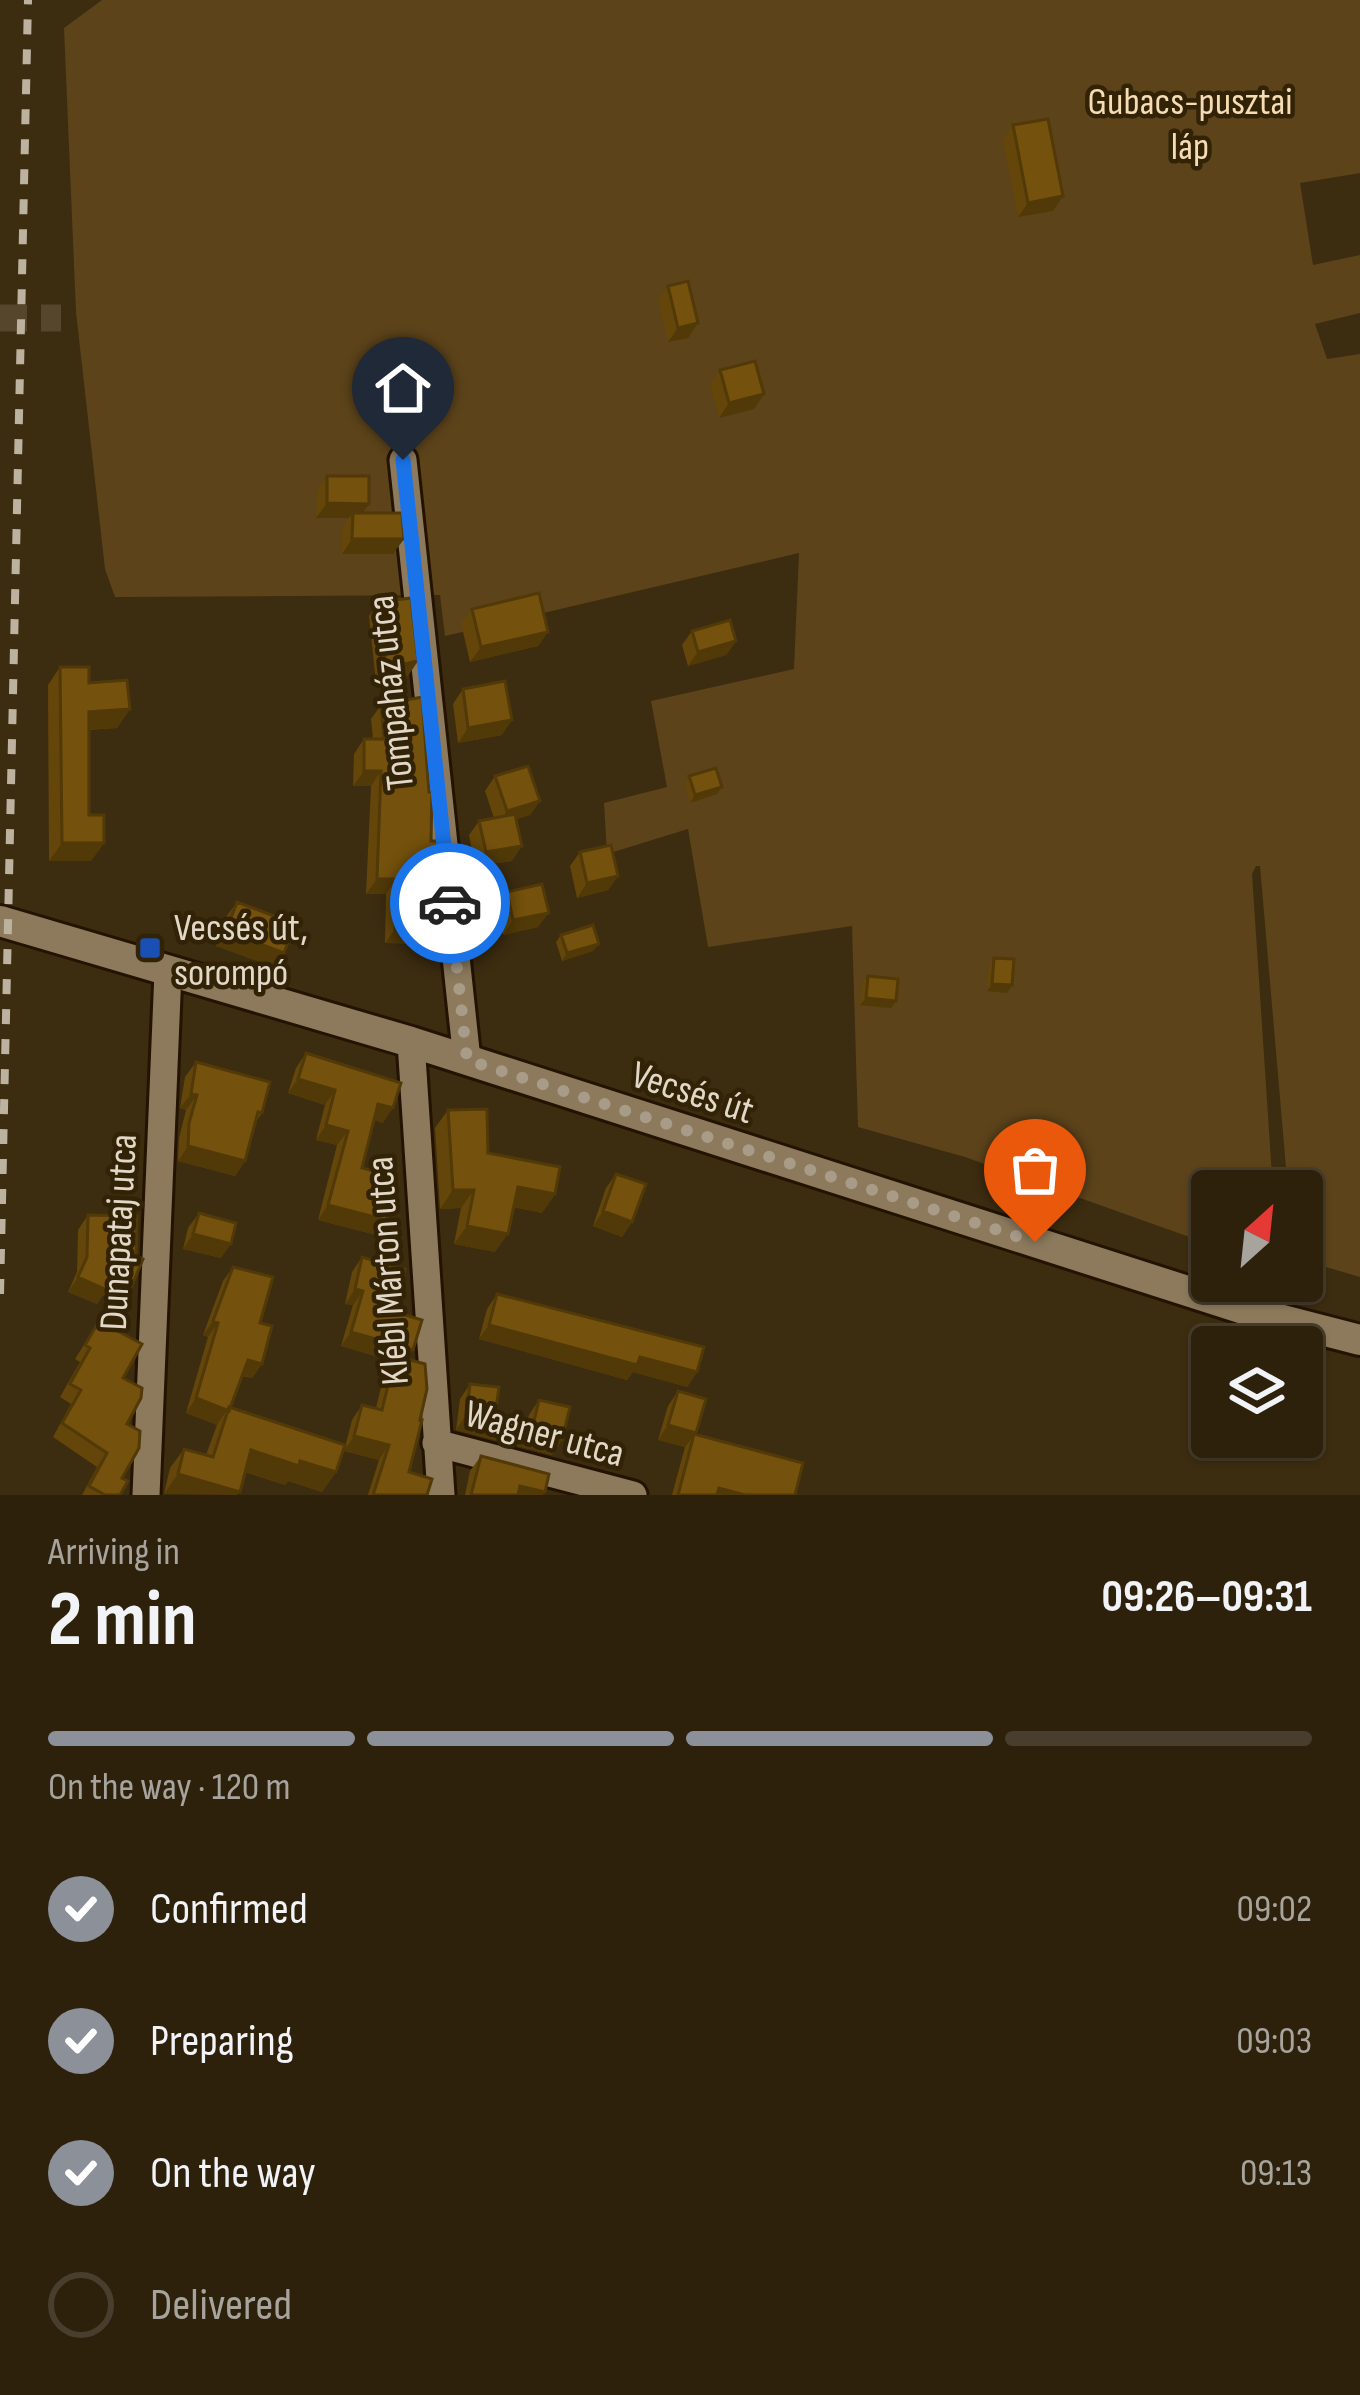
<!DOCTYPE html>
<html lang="en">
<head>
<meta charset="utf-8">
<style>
	:root { --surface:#2d210c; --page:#392e1a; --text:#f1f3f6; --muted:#a7a39d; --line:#483e2d; --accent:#8c9099 }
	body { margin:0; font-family:"Sofia Sans Condensed",sans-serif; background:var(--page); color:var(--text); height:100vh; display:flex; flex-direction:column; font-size:45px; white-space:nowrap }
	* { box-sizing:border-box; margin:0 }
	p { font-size:39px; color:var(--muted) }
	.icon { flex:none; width:66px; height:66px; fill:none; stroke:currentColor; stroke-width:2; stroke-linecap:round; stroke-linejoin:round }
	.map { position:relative; height:1495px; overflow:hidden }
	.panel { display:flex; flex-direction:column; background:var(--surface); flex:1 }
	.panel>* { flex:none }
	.needle { width:78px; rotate:27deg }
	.tools { position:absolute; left:1191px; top:1170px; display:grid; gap:24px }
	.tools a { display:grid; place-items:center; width:132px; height:132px; border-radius:12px; background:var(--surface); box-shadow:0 3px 9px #0004,0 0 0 3px var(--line); font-size:60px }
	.pin { position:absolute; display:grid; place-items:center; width:102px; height:102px; color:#fff; margin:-123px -51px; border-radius:50% 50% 50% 0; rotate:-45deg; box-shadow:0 0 12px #0007 }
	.pin .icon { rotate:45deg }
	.courier { position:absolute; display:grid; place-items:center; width:120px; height:120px; margin:-60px; border:9px solid #1a73e8; border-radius:50%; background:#fff; color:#222; box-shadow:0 3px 15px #0007 }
	.headline em { font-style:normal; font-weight:700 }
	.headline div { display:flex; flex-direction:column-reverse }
	.headline { display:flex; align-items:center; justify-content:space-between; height:204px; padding:0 48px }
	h1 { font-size:78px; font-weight:700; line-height:90px }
	.bar { display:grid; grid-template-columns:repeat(4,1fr); gap:18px 12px; align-content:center; height:144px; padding:0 48px }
	.bar i { height:15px; border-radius:9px; background:var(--line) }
	.bar .on { background:var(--accent) }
	.bar p { grid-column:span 4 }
	ol { padding:0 48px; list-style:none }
	li { display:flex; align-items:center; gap:36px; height:132px }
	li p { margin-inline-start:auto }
	li .icon { padding:12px; border-radius:50%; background:var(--accent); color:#fff; stroke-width:4 }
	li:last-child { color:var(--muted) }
	li i { width:66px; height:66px; border:6px solid var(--line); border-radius:50% }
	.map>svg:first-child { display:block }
</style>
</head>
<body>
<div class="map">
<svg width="1360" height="1495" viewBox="0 0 1360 1495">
	<rect width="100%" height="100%" fill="#3c2c10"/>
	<!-- green -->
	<path fill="#5c431a" d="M 102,0 L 1360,0 L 1360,173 L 1300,183 L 1313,265 L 1360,255 L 1360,313 L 1315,324 L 1327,359 L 1360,354 L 1360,1277 L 1302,1260 L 1302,1191 L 1288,1191 L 1260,866 L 1256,866 L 1252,874 L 1273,1191 L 1212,1191 L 1212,1245 L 965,1157 L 858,1127 L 852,926 L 708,947 L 688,829 L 607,854 L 604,803 L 667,787 L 651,701 L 794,669 L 799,553 L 445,636 L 440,595 L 115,597 L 105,569 L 76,312 L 64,28 Z"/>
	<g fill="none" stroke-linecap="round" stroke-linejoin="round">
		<!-- minor-tunnel -->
		<path stroke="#55462c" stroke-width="27" stroke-dasharray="27 14" stroke-linecap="butt" d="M 0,318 L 61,318"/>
		<defs>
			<path id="minor" d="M 403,460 L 467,1060
				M 411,1042 L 441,1495
				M 436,1443 L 633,1495
				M 146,1495 L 168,972"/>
			<path id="tertiary" d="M 0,921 L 411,1042 L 1259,1314 L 1360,1340"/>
		</defs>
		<!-- minor casing -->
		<use href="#minor" stroke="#231300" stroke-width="33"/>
		<!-- tertiary casing -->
		<use href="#tertiary" stroke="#231300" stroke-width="36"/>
		<!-- minor -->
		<use href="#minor" stroke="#8d7a5d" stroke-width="27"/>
		<!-- tertiary -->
		<use href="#tertiary" stroke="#8d7a5d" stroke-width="30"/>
		<!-- rail -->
		<path stroke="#bdb29f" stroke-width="8" stroke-dasharray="15 15" stroke-linecap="butt" d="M 0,1294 L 28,0"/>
	</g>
	<!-- wall -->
	<path fill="#64460a" d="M 1013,125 L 1063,196 L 1053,211 L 1018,217 L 1003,140 Z
		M 668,286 L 698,323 L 688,338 L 668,342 L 658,300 Z
		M 720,370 L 754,409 L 719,418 L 710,384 Z
		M 327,476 L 362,513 L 393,554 L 342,554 L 342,528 L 349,518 L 316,518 L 317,491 Z
		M 379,602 L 408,676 L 376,683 L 369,616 Z
		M 472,609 L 548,632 L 538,646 L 470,662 L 461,623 Z
		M 692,631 L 736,641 L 726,655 L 688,666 L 682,645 Z
		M 60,667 L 130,709 L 117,728 L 89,730 L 89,815 L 104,843 L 91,861 L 49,861 L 48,685 Z
		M 463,689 L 502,735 L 458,743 L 453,704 Z
		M 381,705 L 431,841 L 436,944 L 385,943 L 386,894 L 366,894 L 371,786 L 353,786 L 354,754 L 364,739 L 373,739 L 371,719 Z
		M 495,776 L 540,801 L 530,815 L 516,819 L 512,861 L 475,866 L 469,835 L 479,821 L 494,818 L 485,791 Z
		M 689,776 L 717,794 L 690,803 L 684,784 Z
		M 580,852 L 618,876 L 608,890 L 577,898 L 570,866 Z
		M 507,892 L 538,927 L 503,935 L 497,907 Z
		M 237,902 L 284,953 L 274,967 L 216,946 L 226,917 Z
		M 561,935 L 599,944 L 593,951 L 562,961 L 556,942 Z
		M 994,958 L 1012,985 L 1007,993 L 987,991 L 989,965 Z
		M 868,976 L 891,1008 L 860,1005 L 862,983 Z
		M 306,1053 L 383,1123 L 374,1120 L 362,1168 L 386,1220 L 376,1235 L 318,1220 L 337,1145 L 316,1140 L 325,1105 L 288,1093 L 296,1068 Z
		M 196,1062 L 262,1113 L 255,1123 L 245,1161 L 235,1176 L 178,1161 L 179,1138 L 186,1110 L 180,1108 L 185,1077 Z
		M 448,1110 L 488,1153 L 555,1194 L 542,1213 L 514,1207 L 495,1252 L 454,1244 L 461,1208 L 440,1209 L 435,1128 Z
		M 616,1174 L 632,1222 L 622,1237 L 593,1226 L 606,1188 Z
		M 199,1213 L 221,1258 L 183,1249 L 188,1228 Z
		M 88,1215 L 131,1288 L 120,1303 L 103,1295 L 97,1304 L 68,1292 L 77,1272 L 78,1230 Z
		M 362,1257 L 395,1312 L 420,1420 L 409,1472 L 427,1495 L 368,1495 L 379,1460 L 344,1451 L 352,1420 L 362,1405 L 376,1408 L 385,1371 L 392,1361 L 341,1346 L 353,1305 L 345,1304 L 352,1272 Z
		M 233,1267 L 260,1323 L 262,1364 L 252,1378 L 242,1376 L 230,1407 L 336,1472 L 322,1492 L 288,1481 L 285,1485 L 245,1472 L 164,1494 L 170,1468 L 184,1449 L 206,1455 L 217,1425 L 186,1413 L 208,1337 L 203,1335 L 223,1281 Z
		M 497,1294 L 697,1372 L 687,1387 L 633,1372 L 627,1380 L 479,1339 L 487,1309 Z
		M 99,1321 L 123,1378 L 127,1424 L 120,1495 L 82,1495 L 97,1467 L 53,1437 L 71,1404 L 60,1397 L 80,1362 L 75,1359 Z
		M 470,1384 L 495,1416 L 528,1420 L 529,1415 L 539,1400 L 552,1455 L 456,1430 L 460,1399 Z
		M 678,1391 L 695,1434 L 795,1495 L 672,1495 L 685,1447 L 658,1440 L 668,1406 Z
		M 481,1456 L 543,1495 L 465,1495 L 470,1471 Z"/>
	<!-- shaded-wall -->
	<path fill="#513908" d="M 1063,196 L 1053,211 L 1018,217 L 1028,203 Z
		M 698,323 L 688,338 L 668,342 L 678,328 Z
		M 764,394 L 754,409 L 719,418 L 729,403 Z
		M 327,503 L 369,504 L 359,518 L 353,513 L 349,518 L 316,518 Z
		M 352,539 L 404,539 L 393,554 L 342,554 Z
		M 548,632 L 538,646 L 470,662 L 481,647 Z
		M 736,641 L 726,655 L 688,666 L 698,652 Z
		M 418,661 L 408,676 L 376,683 L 386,668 Z
		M 130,709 L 117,728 L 76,730 L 89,712 Z
		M 512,720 L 502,735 L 458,743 L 468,728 Z
		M 364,771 L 381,771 L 371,786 L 353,786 Z
		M 722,787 L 717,794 L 690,803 L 695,795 Z
		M 540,801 L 530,815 L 497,826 L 507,811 Z
		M 62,843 L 104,843 L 91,861 L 49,861 Z
		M 522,846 L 512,861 L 475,866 L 486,852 Z
		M 618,876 L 608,890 L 577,898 L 587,883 Z
		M 377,879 L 396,879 L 386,894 L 366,894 Z
		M 549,913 L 538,927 L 503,935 L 513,920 Z
		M 395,929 L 446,929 L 436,944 L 385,943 Z
		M 226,931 L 284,953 L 274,967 L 216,946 Z
		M 599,944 L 593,951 L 562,961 L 567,953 Z
		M 992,984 L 1012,985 L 1007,993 L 987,991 Z
		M 866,998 L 896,1001 L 891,1008 L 860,1005 Z
		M 298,1079 L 335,1090 L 325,1105 L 288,1093 Z
		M 191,1094 L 197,1095 L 186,1110 L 180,1108 Z
		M 378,1104 L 393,1108 L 383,1123 L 368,1118 Z
		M 326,1125 L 348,1131 L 337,1145 L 316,1140 Z
		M 188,1146 L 245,1161 L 235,1176 L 178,1161 Z
		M 518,1187 L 555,1194 L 542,1213 L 505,1206 Z
		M 453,1190 L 474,1190 L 461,1208 L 440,1209 Z
		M 328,1205 L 386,1220 L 376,1235 L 318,1220 Z
		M 603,1211 L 632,1222 L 622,1237 L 593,1226 Z
		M 467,1226 L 508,1234 L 495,1252 L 454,1244 Z
		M 193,1234 L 231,1244 L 221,1258 L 183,1249 Z
		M 78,1277 L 107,1290 L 97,1304 L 68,1292 Z
		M 355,1289 L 363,1291 L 353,1305 L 345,1304 Z
		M 213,1321 L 218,1323 L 208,1337 L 203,1335 Z
		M 489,1325 L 640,1357 L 697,1372 L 687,1387 L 633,1372 L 627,1380 L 479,1339 Z
		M 351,1332 L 413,1350 L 403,1364 L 395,1356 L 392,1361 L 341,1346 Z
		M 248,1360 L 262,1364 L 252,1378 L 238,1374 Z
		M 196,1398 L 227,1410 L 217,1425 L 186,1413 Z
		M 466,1415 L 562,1440 L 552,1455 L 456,1430 Z
		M 668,1425 L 696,1433 L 685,1447 L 658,1440 Z
		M 354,1436 L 389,1445 L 379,1460 L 344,1451 Z
		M 251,1450 L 300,1461 L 336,1472 L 322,1492 L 288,1481 L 285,1485 L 238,1469 Z
		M 178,1474 L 240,1492 L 237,1495 L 164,1494 Z
		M 520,1486 L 545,1492 L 543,1495 L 514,1495 Z
		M 719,1488 L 745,1495 L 714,1495 Z"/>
	<!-- building -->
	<path fill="#74510c" stroke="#513908" stroke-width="3" d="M 1048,119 L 1063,196 L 1028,203 L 1013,125 Z
		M 688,281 L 698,323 L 678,328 L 668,286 Z
		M 755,361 L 764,394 L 729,403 L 720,370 Z
		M 327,476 L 369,476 L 369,504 L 327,503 Z
		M 353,513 L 402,513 L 404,539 L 352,539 Z
		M 539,593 L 548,632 L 481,647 L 472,609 Z
		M 411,598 L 418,661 L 386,668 L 379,602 Z
		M 730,620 L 736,641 L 698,652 L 692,631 Z
		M 60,667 L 89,667 L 89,683 L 127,680 L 130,709 L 89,712 L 89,815 L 104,815 L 104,843 L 62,843 Z
		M 505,681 L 512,720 L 468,728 L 463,689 Z
		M 422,697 L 429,792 L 432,792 L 431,841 L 437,841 L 440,893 L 443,893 L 446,929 L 395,929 L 396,879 L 377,879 L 381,771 L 364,771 L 364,739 L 384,739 L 381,705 Z
		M 528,766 L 540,801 L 507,811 L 495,776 Z
		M 716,768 L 722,787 L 695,795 L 689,776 Z
		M 515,814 L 522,846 L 486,852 L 479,821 Z
		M 611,845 L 618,876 L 587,883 L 580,852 Z
		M 542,884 L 549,913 L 513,920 L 507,892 Z
		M 237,902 L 295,924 L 284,953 L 226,931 Z
		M 593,925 L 599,944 L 567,953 L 561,935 Z
		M 994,958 L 1014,959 L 1012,985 L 992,984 Z
		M 868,976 L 898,979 L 896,1001 L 866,998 Z
		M 306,1053 L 401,1083 L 393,1108 L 378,1104 L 362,1168 L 397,1177 L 386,1220 L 328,1205 L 348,1131 L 326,1125 L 335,1090 L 298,1079 Z
		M 196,1062 L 270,1082 L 262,1113 L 258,1112 L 245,1161 L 188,1146 L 189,1123 L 197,1095 L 191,1094 Z
		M 487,1109 L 488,1153 L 560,1167 L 555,1194 L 518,1187 L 508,1234 L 467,1226 L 474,1190 L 453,1190 L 448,1110 Z
		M 616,1174 L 646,1184 L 632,1222 L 603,1211 Z
		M 199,1213 L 236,1223 L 231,1244 L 193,1234 Z
		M 88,1215 L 137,1216 L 136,1256 L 143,1259 L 131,1288 L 111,1280 L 107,1290 L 78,1277 L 87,1257 Z
		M 362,1257 L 405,1269 L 395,1312 L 422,1320 L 413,1350 L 351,1332 L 363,1291 L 355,1289 Z
		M 233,1267 L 273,1277 L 260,1323 L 272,1326 L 262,1364 L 248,1360 L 229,1411 L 196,1398 L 218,1323 L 213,1321 Z
		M 497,1294 L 704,1347 L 697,1372 L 640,1357 L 637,1365 L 489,1325 Z
		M 99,1321 L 142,1344 L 123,1378 L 142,1388 L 141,1398 L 127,1424 L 140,1431 L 139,1448 L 122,1478 L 128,1481 L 120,1495 L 105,1495 L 89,1486 L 107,1453 L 62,1423 L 81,1390 L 70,1384 L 90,1348 L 85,1345 Z
		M 395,1356 L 425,1364 L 427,1389 L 420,1420 L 422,1420 L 409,1472 L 432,1479 L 427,1495 L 373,1495 L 389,1445 L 354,1436 L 362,1405 L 382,1410 Z
		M 470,1384 L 499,1387 L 495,1416 L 534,1421 L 539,1400 L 570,1407 L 562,1440 L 466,1415 Z
		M 678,1391 L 706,1399 L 696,1433 L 668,1425 Z
		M 229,1407 L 345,1445 L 336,1472 L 300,1461 L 299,1466 L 251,1450 L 240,1492 L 178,1474 L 184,1449 L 213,1457 Z
		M 694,1434 L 803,1463 L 795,1495 L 745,1495 L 719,1488 L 717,1495 L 678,1495 Z
		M 481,1456 L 549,1474 L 545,1492 L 520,1486 L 518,1495 L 471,1495 Z"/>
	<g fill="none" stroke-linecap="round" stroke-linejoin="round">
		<!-- done -->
		<path stroke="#a89c88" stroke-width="12" stroke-dasharray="0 21.6" d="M 450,903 L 467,1060 L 1035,1242"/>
		<!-- route -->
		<path stroke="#1a73e8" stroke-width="15" d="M 403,460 L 450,903"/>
	</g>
	<!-- markers -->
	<rect fill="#1a4fb4" stroke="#322206" stroke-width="4.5" x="138" y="936" width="24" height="24" rx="6"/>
	<g text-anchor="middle" stroke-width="9" stroke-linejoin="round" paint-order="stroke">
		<!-- park labels -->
		<g font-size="39" fill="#f5dcb5" stroke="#322206">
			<text x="1190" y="114">Gubacs-pusztai<tspan x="1190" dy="45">láp</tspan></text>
		</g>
		<!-- street labels -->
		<g font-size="39" fill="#e2d8c8" stroke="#322206">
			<text transform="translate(389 693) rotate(-96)" y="14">Tompaház utca</text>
			<text transform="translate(693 1091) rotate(18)" y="14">Vecsés út</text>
			<text transform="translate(117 1232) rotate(-87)" y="14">Dunapataj utca</text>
			<text transform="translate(386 1271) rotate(-94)" y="14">Klébl Márton utca</text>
			<text transform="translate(545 1432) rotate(15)" y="14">Wagner utca</text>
		</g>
		<!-- poi labels -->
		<g font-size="39" fill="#e2d8c8" stroke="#322206" text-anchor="start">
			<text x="174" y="940">Vecsés út,<tspan x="174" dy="45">sorompó</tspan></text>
		</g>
	</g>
</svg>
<div class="tools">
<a><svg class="needle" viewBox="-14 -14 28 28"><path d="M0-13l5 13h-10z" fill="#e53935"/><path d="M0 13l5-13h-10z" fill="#a7a39d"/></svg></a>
<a><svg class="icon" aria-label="layers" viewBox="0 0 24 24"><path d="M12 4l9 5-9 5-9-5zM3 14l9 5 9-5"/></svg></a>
</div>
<div class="pin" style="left:1035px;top:1242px;background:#ea580c"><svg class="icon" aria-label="bag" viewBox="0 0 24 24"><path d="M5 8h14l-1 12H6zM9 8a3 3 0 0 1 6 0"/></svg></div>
<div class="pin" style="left:403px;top:460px;background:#1f2937"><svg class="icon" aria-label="home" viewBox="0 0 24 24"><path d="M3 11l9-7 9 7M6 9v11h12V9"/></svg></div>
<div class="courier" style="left:450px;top:903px"><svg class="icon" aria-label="car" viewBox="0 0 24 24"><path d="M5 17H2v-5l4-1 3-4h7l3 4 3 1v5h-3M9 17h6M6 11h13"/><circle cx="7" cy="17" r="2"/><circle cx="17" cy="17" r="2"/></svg></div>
</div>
<section class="panel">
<div class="headline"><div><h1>2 min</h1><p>Arriving in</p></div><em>09:26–09:31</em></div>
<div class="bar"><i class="on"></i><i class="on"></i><i class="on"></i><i></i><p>On the way · 120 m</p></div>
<ol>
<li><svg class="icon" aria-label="check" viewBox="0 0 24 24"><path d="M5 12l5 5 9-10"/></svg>Confirmed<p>09:02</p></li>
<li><svg class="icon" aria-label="check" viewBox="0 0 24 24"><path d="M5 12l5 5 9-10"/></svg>Preparing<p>09:03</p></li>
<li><svg class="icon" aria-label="check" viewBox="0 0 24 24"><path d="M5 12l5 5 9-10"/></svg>On the way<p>09:13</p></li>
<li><i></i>Delivered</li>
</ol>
</section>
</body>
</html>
